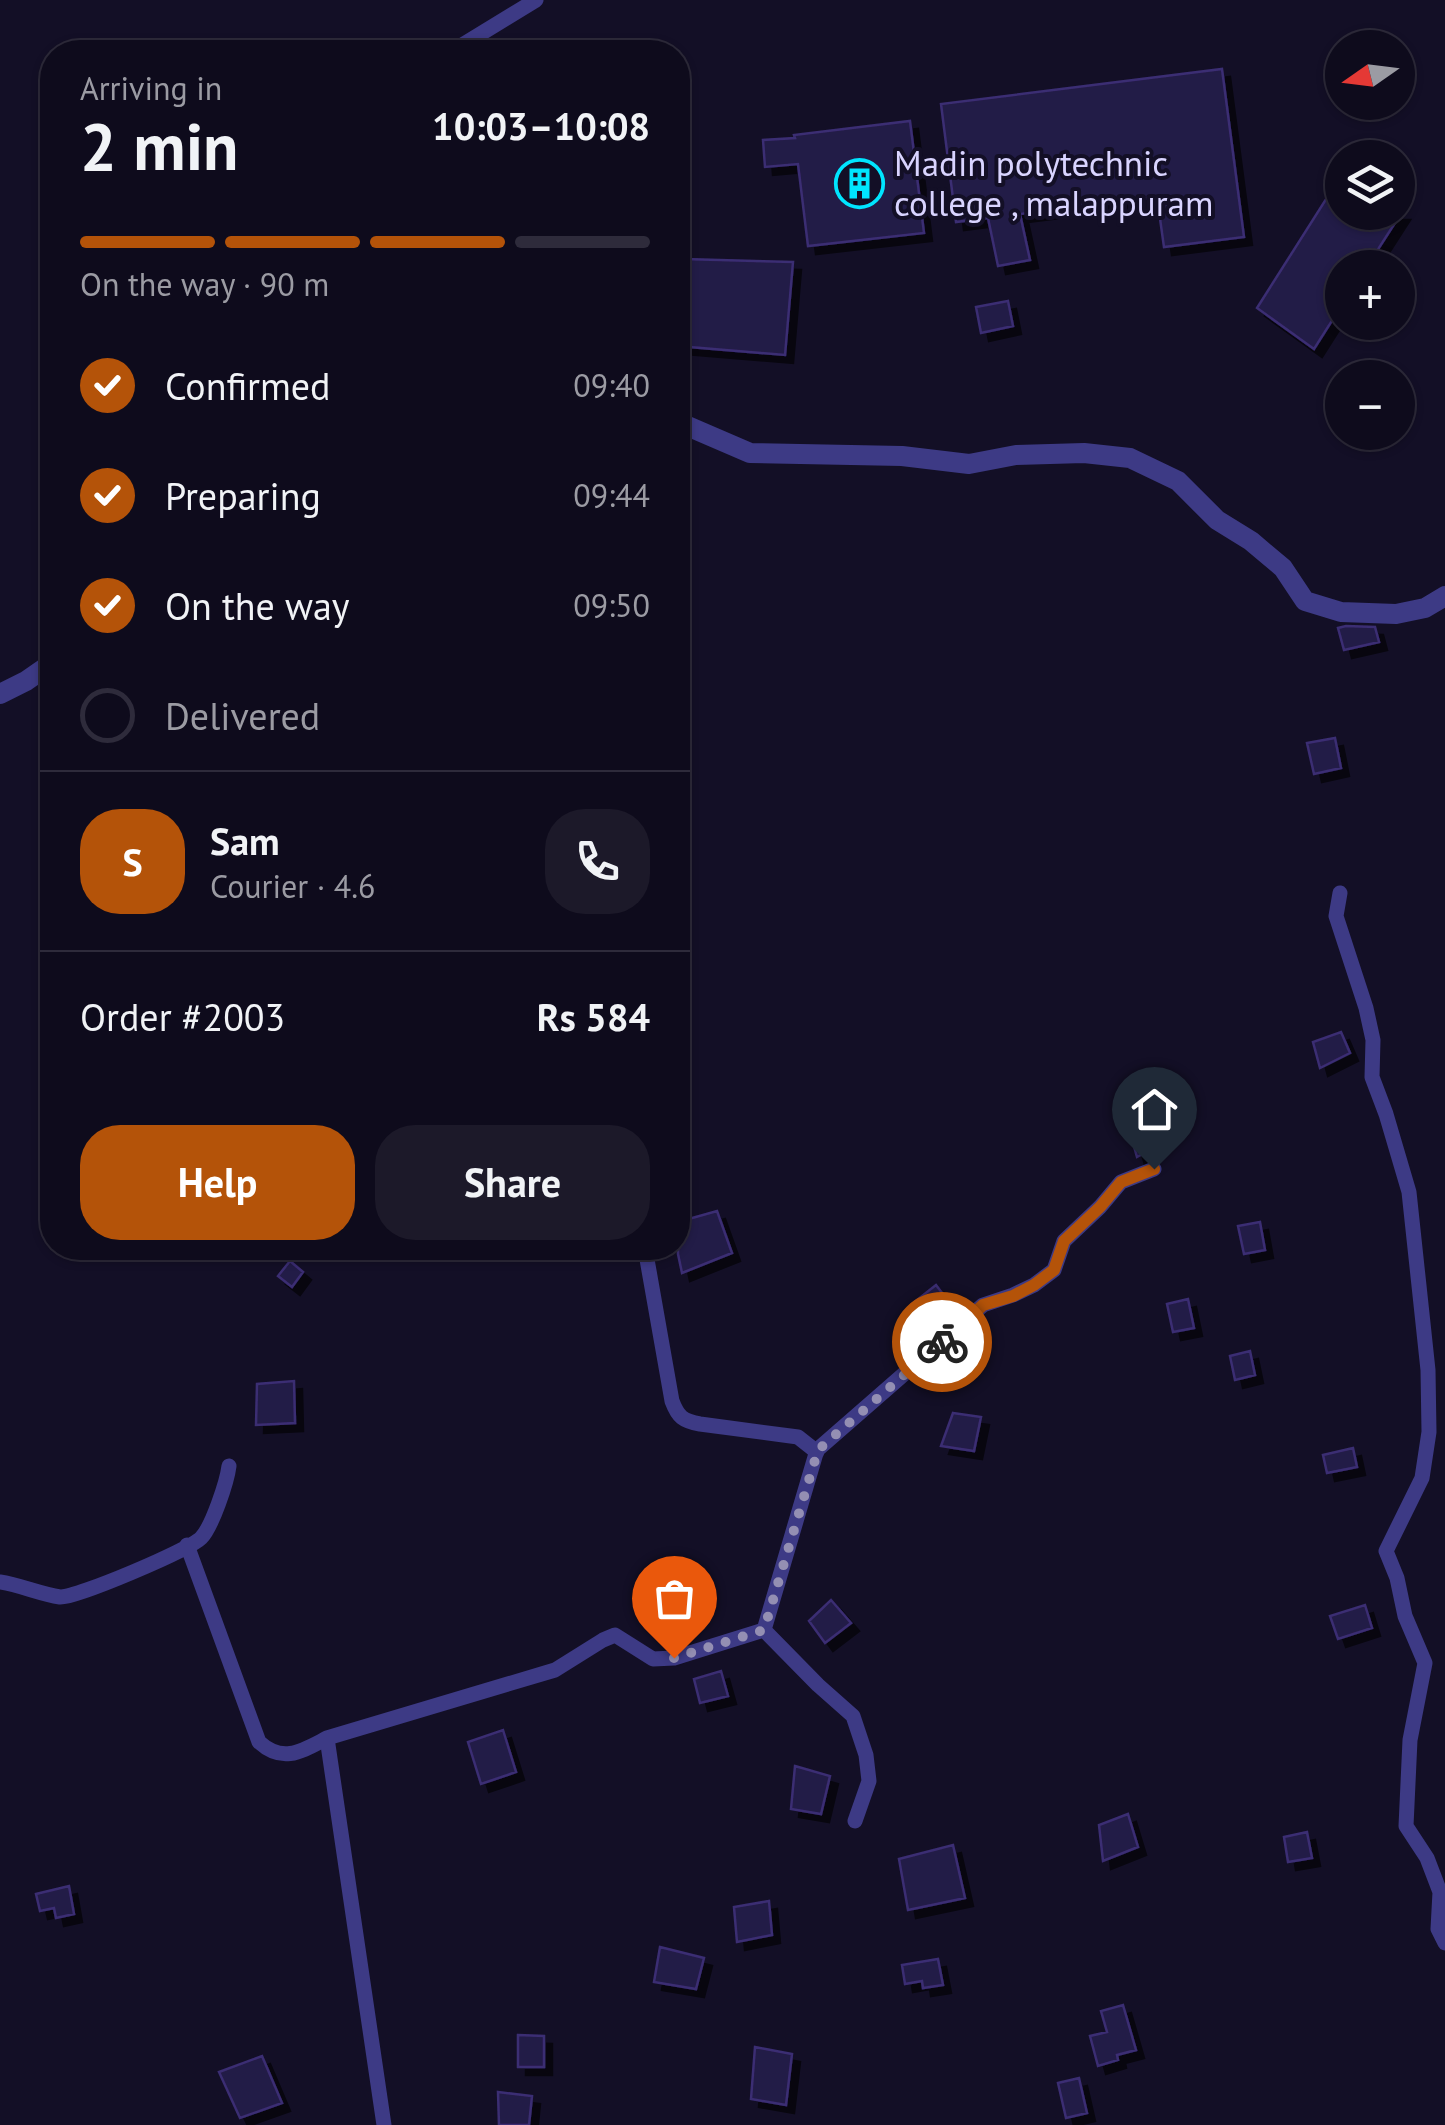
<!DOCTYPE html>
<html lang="en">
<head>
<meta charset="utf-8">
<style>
	:root { --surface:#0e0b1c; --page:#1c1929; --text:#f1f3f6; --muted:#9b9ba3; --line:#2e2b3b; --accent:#b45309 }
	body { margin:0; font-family:"PT Sans",sans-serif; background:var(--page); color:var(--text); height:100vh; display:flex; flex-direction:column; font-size:38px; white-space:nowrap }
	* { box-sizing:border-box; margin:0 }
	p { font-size:32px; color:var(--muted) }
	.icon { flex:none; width:55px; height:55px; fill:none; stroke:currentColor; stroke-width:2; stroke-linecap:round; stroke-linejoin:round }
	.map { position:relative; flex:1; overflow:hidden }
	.drawer { position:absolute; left:40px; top:40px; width:650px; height:1220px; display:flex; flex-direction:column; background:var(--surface); border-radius:40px; box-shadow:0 2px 8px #0004,0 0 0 2px var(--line) }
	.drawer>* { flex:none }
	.needle { width:65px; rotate:256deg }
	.tools { position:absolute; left:1325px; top:30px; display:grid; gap:20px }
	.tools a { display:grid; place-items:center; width:90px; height:90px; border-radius:50%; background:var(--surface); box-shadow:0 2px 8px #0004,0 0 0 2px var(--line); font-size:50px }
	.pin { position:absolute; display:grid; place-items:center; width:85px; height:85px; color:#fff; margin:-102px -42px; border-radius:50% 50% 50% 0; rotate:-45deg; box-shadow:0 0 10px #0007 }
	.pin .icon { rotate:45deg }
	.courier { position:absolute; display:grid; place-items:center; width:100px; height:100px; margin:-50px; border:8px solid #b45309; border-radius:50%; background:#fff; color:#222; box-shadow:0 2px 12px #0007 }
	.overview em { font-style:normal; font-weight:800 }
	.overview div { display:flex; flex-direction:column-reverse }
	.overview { display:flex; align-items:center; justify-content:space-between; height:170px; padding:0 40px }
	h1 { font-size:65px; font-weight:800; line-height:75px }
	.bar { display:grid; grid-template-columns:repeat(4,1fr); gap:15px 10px; align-content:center; height:120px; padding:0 40px }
	.bar i { height:12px; border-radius:8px; background:var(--line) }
	.bar .active { background:var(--accent) }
	.bar p { grid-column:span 4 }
	.line { display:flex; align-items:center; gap:25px; padding:0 40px; border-top:2px solid var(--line) }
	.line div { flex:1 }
	.round { display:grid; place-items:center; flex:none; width:105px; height:105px; border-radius:40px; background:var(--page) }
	ol { padding:0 40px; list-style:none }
	li { display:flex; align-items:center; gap:30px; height:110px }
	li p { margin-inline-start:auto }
	li .icon { padding:10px; border-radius:50%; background:var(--accent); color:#fff; stroke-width:4 }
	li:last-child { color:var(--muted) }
	li i { width:55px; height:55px; border:5px solid var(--line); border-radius:50% }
	.cta { display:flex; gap:20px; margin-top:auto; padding:20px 40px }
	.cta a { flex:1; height:115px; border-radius:40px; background:var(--accent); color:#fff; font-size:40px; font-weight:800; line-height:115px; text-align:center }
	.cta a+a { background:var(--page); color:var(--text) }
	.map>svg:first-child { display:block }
</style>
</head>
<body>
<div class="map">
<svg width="1445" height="2125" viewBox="0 0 1445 2125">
	<defs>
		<filter id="shadow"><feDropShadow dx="8" dy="8" stdDeviation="0" flood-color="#0009"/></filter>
	</defs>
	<rect width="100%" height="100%" fill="#130f26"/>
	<!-- building -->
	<path fill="#241b47" stroke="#3b2d73" stroke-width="2.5" filter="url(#shadow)" d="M 1222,69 L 1244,237 L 1164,247 L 1157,197 L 1020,214 L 1030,260 L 998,266 L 988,218 L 956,222 L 941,104 Z
		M 910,121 L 924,233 L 808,246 L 798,164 L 765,167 L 763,140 L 795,138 L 794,135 Z
		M 1342,174 L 1342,212 L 1402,212 L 1366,268 L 1342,268 L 1342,305 L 1314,349 L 1257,308 Z
		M 684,259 L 793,262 L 785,355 L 678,346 L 678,322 Z
		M 1008,301 L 1013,326 L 981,333 L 976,307 Z
		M 1346,626 L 1375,627 L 1379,642 L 1344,650 L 1338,628 Z
		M 1335,738 L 1341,768 L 1314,774 L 1307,743 Z
		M 1341,1032 L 1350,1053 L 1320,1068 L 1313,1042 Z
		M 1146,1107 L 1163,1143 L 1137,1157 L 1126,1118 Z
		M 717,1211 L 732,1253 L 682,1273 L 678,1254 L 678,1222 Z
		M 1260,1222 L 1265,1250 L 1244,1254 L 1238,1226 Z
		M 290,1261 L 303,1272 L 292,1287 L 278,1276 Z
		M 936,1285 L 952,1306 L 928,1324 L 912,1304 Z
		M 1188,1299 L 1194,1328 L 1173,1332 L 1167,1304 Z
		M 1250,1351 L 1255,1375 L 1235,1380 L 1230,1356 Z
		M 294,1381 L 295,1423 L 256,1425 L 257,1384 Z
		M 953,1413 L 981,1417 L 974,1451 L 941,1446 Z
		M 1353,1448 L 1357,1467 L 1327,1473 L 1323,1455 Z
		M 831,1600 L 851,1623 L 825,1643 L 809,1621 Z
		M 1365,1605 L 1372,1628 L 1338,1639 L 1330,1616 Z
		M 721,1671 L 728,1696 L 700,1703 L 694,1679 Z
		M 503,1730 L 516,1772 L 481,1784 L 468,1742 Z
		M 795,1766 L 830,1776 L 821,1814 L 791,1809 Z
		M 1128,1814 L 1138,1847 L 1103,1861 L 1099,1825 Z
		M 1307,1832 L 1312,1858 L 1288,1862 L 1284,1837 Z
		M 953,1845 L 965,1898 L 908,1910 L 899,1859 Z
		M 69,1886 L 74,1914 L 56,1918 L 54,1908 L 40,1911 L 36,1894 Z
		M 769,1901 L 772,1935 L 737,1942 L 734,1907 Z
		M 660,1947 L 704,1958 L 696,1989 L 654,1982 Z
		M 938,1959 L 943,1985 L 923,1988 L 922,1981 L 905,1984 L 902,1965 Z
		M 1123,2005 L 1136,2050 L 1117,2055 L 1118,2060 L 1098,2066 L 1090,2036 L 1107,2032 L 1101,2011 Z
		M 518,2035 L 544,2036 L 544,2067 L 518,2067 Z
		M 755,2047 L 792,2054 L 786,2105 L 751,2099 Z
		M 262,2056 L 282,2103 L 240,2118 L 219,2072 Z
		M 1079,2078 L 1087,2113 L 1066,2118 L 1058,2083 Z
		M 498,2092 L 532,2096 L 529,2125 L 499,2125 Z"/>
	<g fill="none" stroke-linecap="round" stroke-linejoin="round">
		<!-- minor -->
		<path stroke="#3d3a85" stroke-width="15" d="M 451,52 L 536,0
			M 1340,893 L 1336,916 L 1366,1008 L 1373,1040 L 1372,1077 L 1386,1114 L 1409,1192 L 1428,1370 L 1429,1432 L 1422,1478 L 1386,1551 L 1397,1578 L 1405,1616 L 1425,1663 L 1410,1740 L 1406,1826 L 1427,1858 L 1440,1892 L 1438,1929 L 1445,1943
			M 645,1248 L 672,1401 C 678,1417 683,1421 700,1424 L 798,1437 L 817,1452
			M 187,1545 L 259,1742 C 283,1764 302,1751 327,1738 L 555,1670 L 603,1640 L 615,1635 L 653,1659 L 674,1658 L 764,1630
			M 0,1582 C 20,1585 40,1594 60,1597 C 76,1598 189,1550 201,1538 C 212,1527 227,1482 229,1466
			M 327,1738 L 384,2125
			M 855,1821 L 869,1781 L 866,1755 L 853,1716 L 818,1685 L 764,1630 L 817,1450 L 983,1305 L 1013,1295 L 1034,1285 L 1054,1270 L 1064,1241 L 1100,1207 L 1121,1182 L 1154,1169"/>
		<!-- tertiary -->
		<path stroke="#3d3a85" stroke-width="20" d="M 678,422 L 750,453 L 902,456 L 969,464 L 1016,455 L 1084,453 L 1130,458 L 1178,481 L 1217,520 L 1251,541 L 1283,568 L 1305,601 L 1341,612 L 1396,614 L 1425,608 L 1445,596
			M 0,694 L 26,681 L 52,663"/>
	</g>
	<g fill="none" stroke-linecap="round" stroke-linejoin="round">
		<!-- done -->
		<path stroke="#948fb3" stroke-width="10" stroke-dasharray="0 18" d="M 674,1658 L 764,1630 L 818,1450 L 942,1342"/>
		<!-- route -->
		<path stroke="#b45309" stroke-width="12" d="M 942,1342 L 983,1305 L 1013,1296 L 1034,1285 L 1054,1270 L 1064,1241 L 1100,1207 L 1121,1182 L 1154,1169"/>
	</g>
	<!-- icons -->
	<defs>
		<symbol id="building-ring" viewBox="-11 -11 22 22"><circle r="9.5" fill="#130f26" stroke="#00e5ff" stroke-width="1.5"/><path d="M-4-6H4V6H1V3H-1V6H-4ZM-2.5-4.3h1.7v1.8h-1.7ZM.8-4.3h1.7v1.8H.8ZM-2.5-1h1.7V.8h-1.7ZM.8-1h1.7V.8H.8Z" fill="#00e5ff"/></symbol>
	</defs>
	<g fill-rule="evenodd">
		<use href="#building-ring" x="832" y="156" width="55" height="55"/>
	</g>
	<g text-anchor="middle" stroke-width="8" stroke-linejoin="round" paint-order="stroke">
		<!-- poi labels -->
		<g font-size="35" fill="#d9d4ff" stroke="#130f26" text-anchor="start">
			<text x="894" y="176">Madin polytechnic<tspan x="894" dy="40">college , malappuram</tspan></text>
		</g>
	</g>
</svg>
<div class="tools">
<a><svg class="needle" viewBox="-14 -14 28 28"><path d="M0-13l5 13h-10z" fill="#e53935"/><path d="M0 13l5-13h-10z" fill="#9b9ba3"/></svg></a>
<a><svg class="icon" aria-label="layers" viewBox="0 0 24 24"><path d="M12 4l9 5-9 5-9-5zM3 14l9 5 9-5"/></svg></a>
<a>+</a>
<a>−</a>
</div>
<div class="pin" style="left:674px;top:1658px;background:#ea580c"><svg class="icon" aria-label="bag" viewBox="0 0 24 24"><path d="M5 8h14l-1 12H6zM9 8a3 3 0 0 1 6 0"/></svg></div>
<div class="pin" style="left:1154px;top:1169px;background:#1f2937"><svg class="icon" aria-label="home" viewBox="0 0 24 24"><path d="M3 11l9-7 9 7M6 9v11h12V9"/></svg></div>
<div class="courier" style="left:942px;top:1342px"><svg class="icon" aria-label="bike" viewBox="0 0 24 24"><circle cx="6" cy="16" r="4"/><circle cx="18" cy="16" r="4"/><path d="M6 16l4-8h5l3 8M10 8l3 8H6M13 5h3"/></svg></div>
<section class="drawer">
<div class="overview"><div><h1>2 min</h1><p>Arriving in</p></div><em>10:03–10:08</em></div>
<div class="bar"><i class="active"></i><i class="active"></i><i class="active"></i><i></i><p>On the way · 90 m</p></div>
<ol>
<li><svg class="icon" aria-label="check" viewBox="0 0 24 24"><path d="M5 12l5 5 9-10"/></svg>Confirmed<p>09:40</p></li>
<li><svg class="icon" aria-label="check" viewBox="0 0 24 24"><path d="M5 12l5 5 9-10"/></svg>Preparing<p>09:44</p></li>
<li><svg class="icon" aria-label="check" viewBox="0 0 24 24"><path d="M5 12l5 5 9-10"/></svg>On the way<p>09:50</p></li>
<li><i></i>Delivered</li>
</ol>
<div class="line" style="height:180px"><b class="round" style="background:var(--accent);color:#fff">S</b><div><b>Sam</b><p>Courier · 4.6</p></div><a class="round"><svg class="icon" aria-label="phone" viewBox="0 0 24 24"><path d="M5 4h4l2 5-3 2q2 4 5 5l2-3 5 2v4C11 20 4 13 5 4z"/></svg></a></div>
<div class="line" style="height:130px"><div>Order #2003</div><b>Rs 584</b></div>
<div class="cta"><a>Help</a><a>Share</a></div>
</section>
</div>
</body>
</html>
